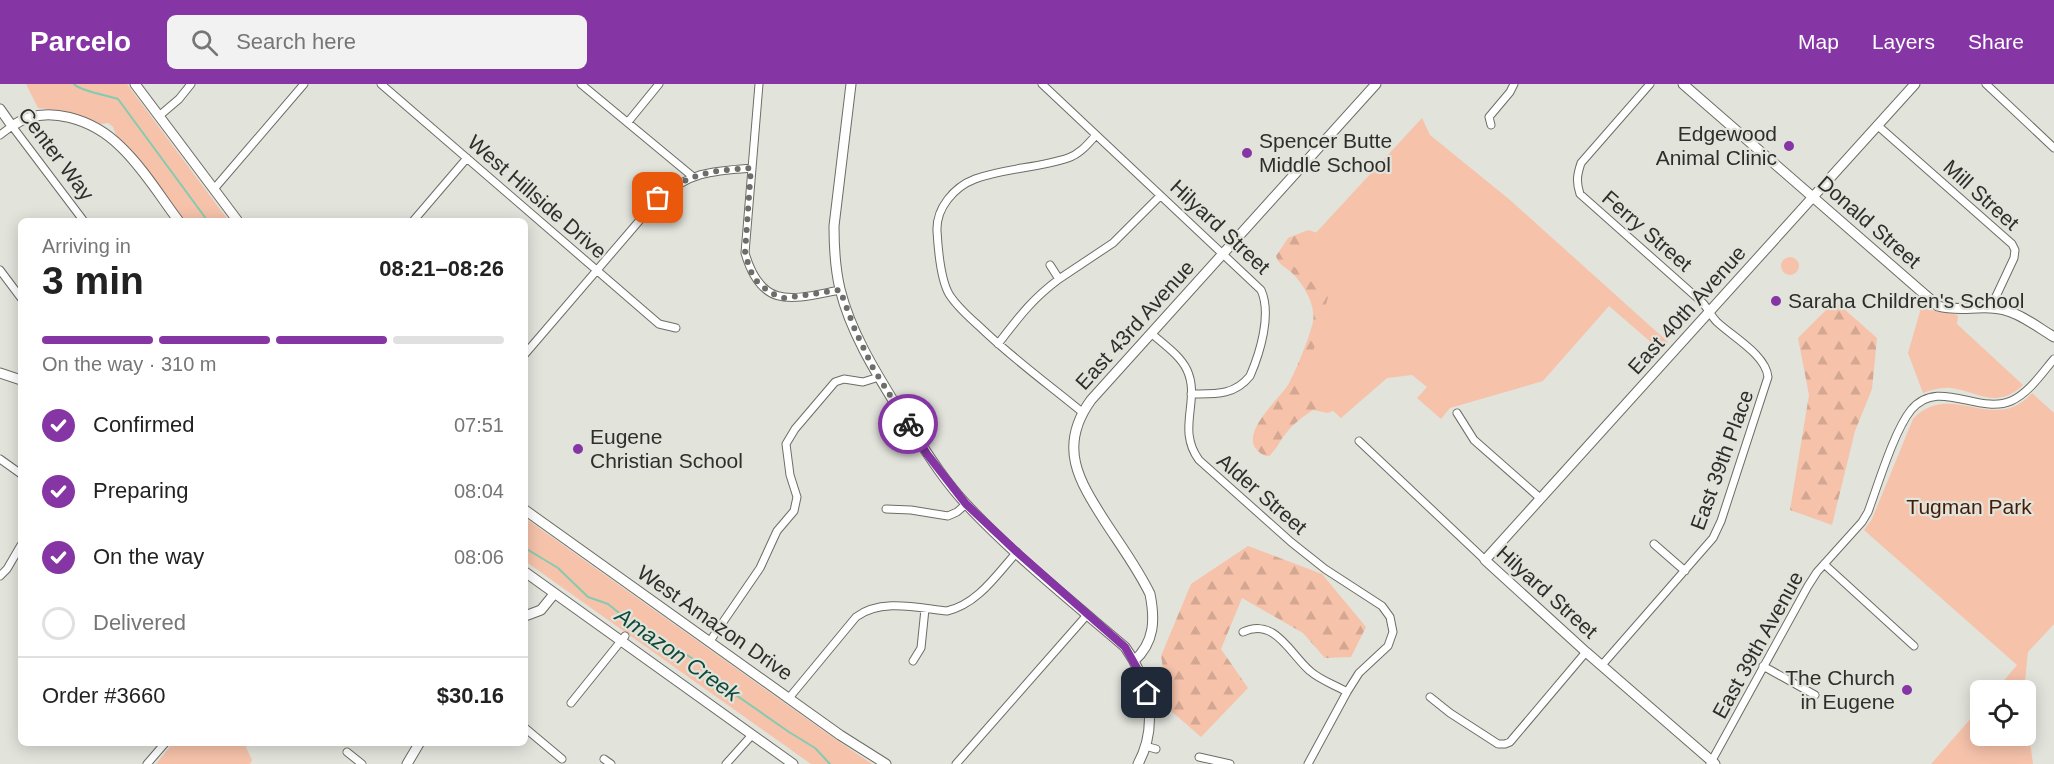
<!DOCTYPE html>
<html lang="en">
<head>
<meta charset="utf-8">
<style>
	:root { --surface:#fff; --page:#f2f2f2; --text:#222; --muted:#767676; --line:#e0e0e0; --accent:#8635a5 }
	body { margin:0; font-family:Helvetica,sans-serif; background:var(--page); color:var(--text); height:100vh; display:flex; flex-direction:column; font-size:22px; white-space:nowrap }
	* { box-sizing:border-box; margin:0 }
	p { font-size:20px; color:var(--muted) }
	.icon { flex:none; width:33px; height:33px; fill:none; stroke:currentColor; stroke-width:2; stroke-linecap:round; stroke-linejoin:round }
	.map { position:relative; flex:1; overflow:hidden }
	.sheet { position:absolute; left:18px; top:134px; width:510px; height:528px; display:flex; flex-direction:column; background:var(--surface); border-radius:9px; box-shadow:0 3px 15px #0003 }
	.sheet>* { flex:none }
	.fabs { position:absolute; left:1970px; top:596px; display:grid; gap:12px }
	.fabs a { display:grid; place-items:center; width:66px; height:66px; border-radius:9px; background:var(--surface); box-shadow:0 3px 15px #0003; font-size:30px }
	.pin { position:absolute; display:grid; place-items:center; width:51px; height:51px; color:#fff; margin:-26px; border-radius:12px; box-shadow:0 3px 9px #0006 }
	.courier { position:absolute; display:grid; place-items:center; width:60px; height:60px; margin:-30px; border:4px solid #8635a5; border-radius:50%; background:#fff; color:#222; box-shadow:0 2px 8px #0007 }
	.overview em { font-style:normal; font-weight:700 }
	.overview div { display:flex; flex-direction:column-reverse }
	.overview { display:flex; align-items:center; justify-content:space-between; height:102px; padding:0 24px }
	h1 { font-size:39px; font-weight:700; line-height:45px }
	.bar { display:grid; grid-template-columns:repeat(4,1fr); gap:9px 6px; align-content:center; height:72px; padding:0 24px }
	.bar i { height:8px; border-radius:4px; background:var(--line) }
	.bar .current { background:var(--accent) }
	.bar p { grid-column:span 4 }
	.line { display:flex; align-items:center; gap:15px; padding:0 24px; border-top:2px solid var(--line) }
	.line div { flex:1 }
	ol { padding:0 24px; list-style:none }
	li { display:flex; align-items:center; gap:18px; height:66px }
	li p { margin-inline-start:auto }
	li .icon { padding:6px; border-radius:50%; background:var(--accent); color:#fff; stroke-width:4 }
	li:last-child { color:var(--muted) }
	li i { width:33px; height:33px; border:3px solid var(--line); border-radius:50% }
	header { display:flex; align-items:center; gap:36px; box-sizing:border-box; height:84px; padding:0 30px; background:var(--accent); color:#fff }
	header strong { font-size:28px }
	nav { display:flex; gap:33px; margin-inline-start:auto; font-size:21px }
	.search { width:420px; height:54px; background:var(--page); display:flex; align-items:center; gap:15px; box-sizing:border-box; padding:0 21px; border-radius:9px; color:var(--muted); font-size:22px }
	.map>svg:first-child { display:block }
</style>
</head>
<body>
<header>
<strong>Parcelo</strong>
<div class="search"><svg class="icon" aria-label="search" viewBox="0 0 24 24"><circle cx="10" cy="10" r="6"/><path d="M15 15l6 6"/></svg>Search here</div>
<nav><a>Map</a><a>Layers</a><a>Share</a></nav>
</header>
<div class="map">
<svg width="2054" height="680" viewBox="0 0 2054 680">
	<defs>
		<pattern id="forest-firs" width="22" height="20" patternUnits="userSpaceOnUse" patternTransform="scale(1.5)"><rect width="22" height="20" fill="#f6c2aa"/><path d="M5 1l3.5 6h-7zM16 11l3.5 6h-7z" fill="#d3a792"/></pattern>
	</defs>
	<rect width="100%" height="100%" fill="#e2e3db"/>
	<!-- forest -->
	<path fill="url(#forest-firs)" d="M 1308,146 L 1506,206 L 1341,323 L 1328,329 L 1313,326 C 1304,332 1294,339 1287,348 C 1280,356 1277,365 1269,372 C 1264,372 1261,370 1257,366 C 1240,349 1279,315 1288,301 C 1295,289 1311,250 1313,237 C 1316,221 1303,199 1291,188 C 1285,183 1278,180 1276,172 L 1288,154 Z
		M 1835,217 L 1877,254 L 1872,305 L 1855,347 L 1832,441 L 1790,426 L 1809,311 L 1798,254 Z
		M 1248,462 L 1322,490 L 1366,543 L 1351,573 L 1325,574 L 1303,549 L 1242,514 L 1221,565 L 1248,604 L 1201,653 L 1170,626 L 1161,572 L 1191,500 Z"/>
	<!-- park -->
	<path fill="#f6c2aa" d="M 26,0 L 127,0 L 228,136 L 184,136 L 162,106 L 116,51 L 113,43 L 108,39 L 101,40 L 64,27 L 38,24 Z
		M 1422,34 L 1430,51 L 1510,116 L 1668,258 L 1660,266 L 1609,222 L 1543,297 L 1450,324 L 1441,335 L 1417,314 L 1427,303 L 1412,291 L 1387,294 L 1341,334 L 1304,301 L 1328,213 L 1289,178 Z
		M1781 182a9 9 0 1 1 18 0a9 9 0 1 1-18 0Z
		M 1923,217 L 1934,227 L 1958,231 L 1957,240 L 2023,301 C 1996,326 1980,308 1951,304 C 1941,303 1932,306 1923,309 L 1908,269 Z
		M 2032,309 L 2054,329 L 2054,540 L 2028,568 L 2024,606 L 1996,606 L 2017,581 L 1864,446 L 1872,435 L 1913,335 C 1951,295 1994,352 2032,309 Z
		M 525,434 L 835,655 L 872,680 L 811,680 L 525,477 Z
		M 2025,622 L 2033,680 L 1931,680 L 1980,624 L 1980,651 L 2025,651 Z
		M 173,659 L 244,659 L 252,676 L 250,680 L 156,680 Z"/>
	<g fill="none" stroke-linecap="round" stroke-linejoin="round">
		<!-- stream -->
		<path stroke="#83cbb1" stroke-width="2" d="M 74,0 C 80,7 106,11 118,15 L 207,136
			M 525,464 L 558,484 L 588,513 L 608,520 L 634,541 L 656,551 L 701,580 L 723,602 L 789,648 L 815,664 L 830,680"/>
		<defs>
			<path id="street" d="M 381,0 L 659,240 L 676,244
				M 581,0 L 692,92
				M 759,0 L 745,169 C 762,227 793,215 840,206
				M 1042,0 L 1261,206 C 1272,230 1260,269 1250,292 C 1234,312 1214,310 1191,310
				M 1986,0 L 2054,64
				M 159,32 L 179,15 L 191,0
				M 628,38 L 659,0
				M 1491,41 L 1489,33 L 1510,8 L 1514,0
				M 1877,41 L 2012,160 L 2015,166 L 2014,174 L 1991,223
				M 0,51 L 12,42 L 83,136
				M 214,105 L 304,0
				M 414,136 L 467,74
				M 0,186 L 21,214
				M 1059,195 L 1113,159 L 1160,112
				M 1151,249 C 1163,260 1180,271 1187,286 C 1201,316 1176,345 1199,376 L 1291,458 L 1325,485 L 1382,522 L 1390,533 L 1393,548 L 1388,562 L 1359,589 L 1347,608 L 1308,680
				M 998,260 C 1019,233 1031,216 1059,195 L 1050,181
				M 525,270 L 658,115 C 691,88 710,87 751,84
				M 1082,328 C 1048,300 1012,274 980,243 C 969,233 957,223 949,210 C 941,196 938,164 937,147 C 936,124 954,103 975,95 C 1005,84 1038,84 1068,74 C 1080,70 1088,60 1096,51
				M 1457,329 L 1474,356 L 1540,414
				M 1359,357 L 1485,476
				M 0,375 L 21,390
				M 886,425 L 911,426 L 948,432 L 957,428 L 966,420
				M 1654,460 L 1685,487
				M 1824,480 L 1914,562
				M 0,492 L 7,485 L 21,461
				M 1243,548 C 1275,533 1290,570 1310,587 C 1320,596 1335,601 1347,608
				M 710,557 L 760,484 L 777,447 L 794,427 L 797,413 L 790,391 L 786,360 L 795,345 L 835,298 L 844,295 L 863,298 L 879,293
				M 913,577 L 921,564 L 925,525
				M 1602,581 L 1713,454 L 1721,437 L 1768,293 C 1766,271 1733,253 1717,238 C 1711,232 1708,225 1703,219 L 1580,110 C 1576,98 1577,91 1581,79 L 1650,0
				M 1763,582 L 1815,611
				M 1430,613 L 1450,629 L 1498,660 L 1505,660 L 1510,658 L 1586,568
				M 789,614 L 856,533 C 881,514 918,524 947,527 C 978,520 997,490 1017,468
				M 571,619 L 625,552
				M 525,644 L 562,675
				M 1145,662 L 1156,665
				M 347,668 L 362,680
				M 1199,673 L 1230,680
				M 604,675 L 611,680
				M 147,680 L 166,658
				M 726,680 L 752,651
				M 956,680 L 1087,531
				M 1710,680 L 1808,502 L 1817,488 L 1862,438 L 1868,428 C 1878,401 1894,347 1911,326 C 1938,293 1978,331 2011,317 C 2029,309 2042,289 2054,275"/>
			<path id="secondary" d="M 135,0 L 237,136
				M 851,0 L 834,142 C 834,163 835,184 840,205 C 851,250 878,292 902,331 C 922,361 941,393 966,420 C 1014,471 1071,517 1125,563 C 1149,597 1159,641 1138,680
				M 1683,0 L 1938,222 C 1956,227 1972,223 1990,224 C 2014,224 2034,241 2054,253
				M 0,25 L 12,42 C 46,18 94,36 121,63 C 143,84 160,112 178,136
				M 0,289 L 21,296
				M 525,426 L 840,651 L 886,680
				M 525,488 L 793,680
				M 525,532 L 541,526 L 554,510
				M 1134,577 C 1155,558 1155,535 1150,510 C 1138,485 1121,462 1106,439 C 1079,397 1057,363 1091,316 L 1376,0
				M 407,680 L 420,658
				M 1715,680 L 1586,568 L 1485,476 L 1915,0"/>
		</defs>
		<!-- street casing -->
		<use href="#street" stroke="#6d6d66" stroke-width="9"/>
		<!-- secondary casing -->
		<use href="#secondary" stroke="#6d6d66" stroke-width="11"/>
		<!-- street -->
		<use href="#street" stroke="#fff" stroke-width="7"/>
		<!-- secondary -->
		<use href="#secondary" stroke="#fff" stroke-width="9"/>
	</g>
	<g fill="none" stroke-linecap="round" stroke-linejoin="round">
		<!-- done -->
		<path stroke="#6d6e69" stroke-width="6" stroke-dasharray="0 10.8" d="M 658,114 C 692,88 710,87 751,84 L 745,169 L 750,186 L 758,199 L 771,209 L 784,214 L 840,206 L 855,246 L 873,284 L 908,340"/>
		<!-- route -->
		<path stroke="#8635a5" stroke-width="8" d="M 908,340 L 927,370 L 966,420 L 1017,468 L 1125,563 L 1142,593 L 1147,609"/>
	</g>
	<!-- markers -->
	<g fill="#8635a5" stroke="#e2e3db" stroke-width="2">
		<circle cx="1789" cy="62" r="6"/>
		<circle cx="1247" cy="69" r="6"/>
		<circle cx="1776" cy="217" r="6"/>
		<circle cx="578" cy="365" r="6"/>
		<circle cx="1907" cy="606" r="6"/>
	</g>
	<g text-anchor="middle" stroke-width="4.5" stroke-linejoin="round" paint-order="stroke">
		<!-- poi labels -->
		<g font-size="21" fill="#2e2f2c" stroke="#e2e3db" text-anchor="start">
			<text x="1777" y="57" text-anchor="end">Edgewood<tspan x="1777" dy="24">Animal Clinic</tspan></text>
			<text x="1259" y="64">Spencer Butte<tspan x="1259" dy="24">Middle School</tspan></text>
			<text x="1788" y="224">Saraha Children's School</text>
			<text x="590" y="360">Eugene<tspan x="590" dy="24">Christian School</tspan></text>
			<text x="1895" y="601" text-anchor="end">The Church<tspan x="1895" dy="24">in Eugene</tspan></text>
		</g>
		<!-- street labels -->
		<g font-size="21" fill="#2e2f2c" stroke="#e2e3db">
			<text transform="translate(56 70) rotate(53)" y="7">Center Way</text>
			<text transform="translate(1981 111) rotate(42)" y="7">Mill Street</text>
			<text transform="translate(537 113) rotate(41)" y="7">West Hillside Drive</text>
			<text transform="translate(1869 138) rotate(41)" y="7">Donald Street</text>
			<text transform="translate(1220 143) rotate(43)" y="7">Hilyard Street</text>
			<text transform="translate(1647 147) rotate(41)" y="7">Ferry Street</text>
			<text transform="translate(1687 226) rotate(-48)" y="7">East 40th Avenue</text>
			<text transform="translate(1135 241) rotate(-48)" y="7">East 43rd Avenue</text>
			<text transform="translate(1722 376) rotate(-70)" y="7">East 39th Place</text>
			<text transform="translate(1262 410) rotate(41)" y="7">Alder Street</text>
			<text transform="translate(1547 508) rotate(42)" y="7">Hilyard Street</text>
			<text transform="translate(715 539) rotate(35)" y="7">West Amazon Drive</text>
			<text transform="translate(1758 561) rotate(-61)" y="7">East 39th Avenue</text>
		</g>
		<!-- park labels -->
		<g font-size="21" fill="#441d08" stroke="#e2e3db">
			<text x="1969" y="430">Tugman Park</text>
		</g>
		<!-- water labels -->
		<g font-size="22" font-style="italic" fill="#0c4a39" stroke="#e2e3db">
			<text transform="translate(678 570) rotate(35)" y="8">Amazon Creek</text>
		</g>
	</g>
</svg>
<div class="fabs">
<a><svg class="icon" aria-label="locate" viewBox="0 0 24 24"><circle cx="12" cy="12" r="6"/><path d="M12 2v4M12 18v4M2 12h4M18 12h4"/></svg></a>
</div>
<div class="pin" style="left:658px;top:114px;background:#ea580c"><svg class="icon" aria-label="bag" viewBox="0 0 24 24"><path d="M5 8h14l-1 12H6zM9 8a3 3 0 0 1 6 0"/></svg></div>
<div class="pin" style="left:1147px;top:609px;background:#1f2937"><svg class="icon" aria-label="home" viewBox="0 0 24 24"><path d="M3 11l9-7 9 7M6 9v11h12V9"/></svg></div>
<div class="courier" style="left:908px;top:340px"><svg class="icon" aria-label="bike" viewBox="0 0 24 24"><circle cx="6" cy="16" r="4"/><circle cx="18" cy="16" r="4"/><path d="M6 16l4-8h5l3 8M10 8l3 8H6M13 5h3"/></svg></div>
<section class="sheet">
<div class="overview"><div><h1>3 min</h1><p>Arriving in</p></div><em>08:21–08:26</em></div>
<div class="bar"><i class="current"></i><i class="current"></i><i class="current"></i><i></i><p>On the way · 310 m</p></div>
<ol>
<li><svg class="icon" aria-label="check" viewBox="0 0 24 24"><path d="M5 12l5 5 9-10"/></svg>Confirmed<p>07:51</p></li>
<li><svg class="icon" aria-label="check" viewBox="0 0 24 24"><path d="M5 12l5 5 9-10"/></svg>Preparing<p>08:04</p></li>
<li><svg class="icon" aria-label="check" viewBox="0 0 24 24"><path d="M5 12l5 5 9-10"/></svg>On the way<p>08:06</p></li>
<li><i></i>Delivered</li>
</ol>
<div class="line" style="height:78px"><div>Order #3660</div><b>$30.16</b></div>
</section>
</div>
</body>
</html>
